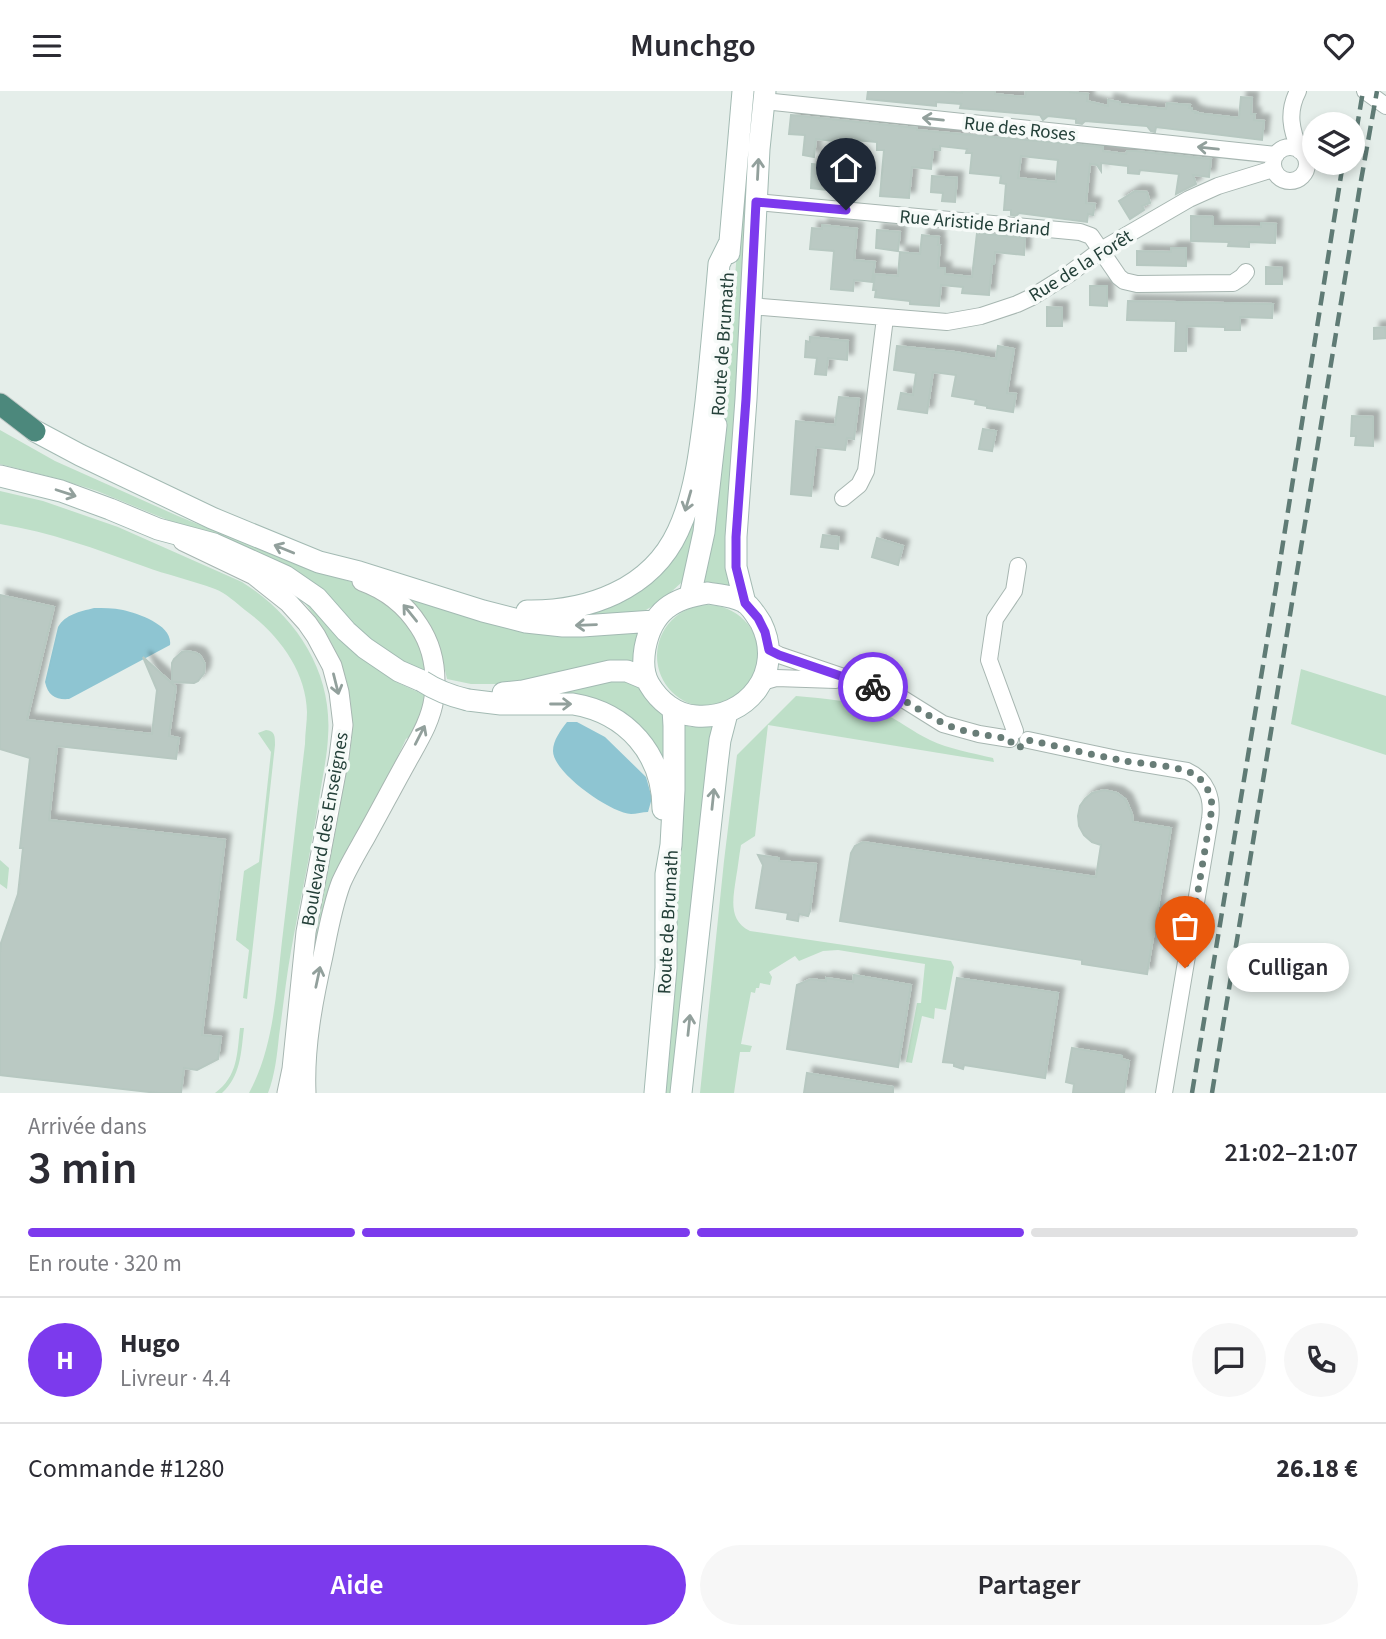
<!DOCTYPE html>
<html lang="fr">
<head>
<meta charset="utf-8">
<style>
	:root { --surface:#fff; --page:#f7f7f7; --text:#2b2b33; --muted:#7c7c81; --line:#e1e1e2; --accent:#7c3aed }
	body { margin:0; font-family:"Source Sans 3",sans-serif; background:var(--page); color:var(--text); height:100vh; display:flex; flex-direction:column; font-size:26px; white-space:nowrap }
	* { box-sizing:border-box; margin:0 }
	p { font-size:23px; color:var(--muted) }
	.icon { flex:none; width:38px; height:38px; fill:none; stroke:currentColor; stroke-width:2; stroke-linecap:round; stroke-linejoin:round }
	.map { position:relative; height:1002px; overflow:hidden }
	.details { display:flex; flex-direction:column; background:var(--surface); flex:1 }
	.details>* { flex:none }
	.controls { position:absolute; left:1302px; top:21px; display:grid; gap:14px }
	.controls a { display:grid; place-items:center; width:63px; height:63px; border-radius:50%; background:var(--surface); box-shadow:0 4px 10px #0003; font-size:35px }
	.pin { position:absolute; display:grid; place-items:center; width:60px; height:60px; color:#fff; margin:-72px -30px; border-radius:50% 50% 50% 0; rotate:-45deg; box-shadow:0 0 7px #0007 }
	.pin .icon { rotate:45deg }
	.courier { position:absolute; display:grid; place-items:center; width:70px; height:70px; margin:-35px; border:5px solid #7c3aed; border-radius:50%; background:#fff; color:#222; box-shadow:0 2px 9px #0007 }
	.bubble { position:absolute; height:49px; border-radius:24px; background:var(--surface); box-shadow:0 4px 10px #0003; font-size:23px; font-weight:600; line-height:49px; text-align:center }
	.head em { font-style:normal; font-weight:600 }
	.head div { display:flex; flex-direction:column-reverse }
	.head { display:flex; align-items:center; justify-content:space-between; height:119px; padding:0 28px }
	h1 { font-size:46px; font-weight:600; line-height:52px }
	.bar { display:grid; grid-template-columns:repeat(4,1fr); gap:10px 7px; align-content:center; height:84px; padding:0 28px }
	.bar i { height:9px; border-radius:5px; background:var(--line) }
	.bar .selected { background:var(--accent) }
	.bar p { grid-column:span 4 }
	.line { display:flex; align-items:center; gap:18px; padding:0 28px; border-top:2px solid var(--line) }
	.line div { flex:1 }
	.round { display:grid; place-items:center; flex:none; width:74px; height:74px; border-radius:37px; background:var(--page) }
	.action { display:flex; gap:14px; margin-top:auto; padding:14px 28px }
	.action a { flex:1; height:80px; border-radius:42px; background:var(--accent); color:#fff; font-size:28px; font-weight:600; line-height:80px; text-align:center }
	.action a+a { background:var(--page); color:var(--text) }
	header { display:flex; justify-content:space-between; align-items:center; height:91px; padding:0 28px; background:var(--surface); font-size:32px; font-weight:600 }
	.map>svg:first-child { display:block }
</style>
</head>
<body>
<header><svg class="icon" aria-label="menu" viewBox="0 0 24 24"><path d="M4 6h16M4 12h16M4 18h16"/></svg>Munchgo<svg class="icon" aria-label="heart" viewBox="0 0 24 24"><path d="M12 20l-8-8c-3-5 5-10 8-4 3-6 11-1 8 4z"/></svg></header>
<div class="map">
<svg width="1386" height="1002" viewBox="0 0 1386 1002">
	<defs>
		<filter id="shadow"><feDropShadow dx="6" dy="-6" stdDeviation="2" flood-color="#0004"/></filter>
	</defs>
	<rect width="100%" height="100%" fill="#e5eeea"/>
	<!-- green -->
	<path fill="#bedfc8" d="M 750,0 L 758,0 L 731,496 L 717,492 L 703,491 L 720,371 Z
		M 0,339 L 55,370 L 178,425 L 295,473 L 367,496 L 411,531 L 431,583 L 392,569 L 296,485 L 175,432 L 97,400 L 59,388 L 0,373 Z
		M 0,400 L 43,410 L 118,436 L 242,491 C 296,525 333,581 328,646 C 327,667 322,688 319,709 C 311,760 300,810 291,860 C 286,888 283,917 279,945 C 277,964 275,984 268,1002 L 249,1002 C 274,956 276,901 282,850 C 290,785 297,719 305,653 C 305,642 307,631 307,621 C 306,579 278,543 245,519 C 236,512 226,502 215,498 C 191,489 167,484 143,475 C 96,458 50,441 0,433 Z
		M 701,409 L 684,489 C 675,498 655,515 644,520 L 565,527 L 609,512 Z
		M 416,504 L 641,538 L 636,571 L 600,575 L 509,593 L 471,593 L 447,588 C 441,558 432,533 412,510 Z
		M 305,507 L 379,579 L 396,591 L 431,607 L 420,638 L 406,648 L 398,665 L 395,681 L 342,780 L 299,986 L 312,858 L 350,661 C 358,601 341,557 303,510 Z
		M657 565a51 51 0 1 1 102 0a51 51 0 1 1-102 0Z
		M 1301,578 L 1386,605 L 1386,664 L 1291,633 Z
		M 614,585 L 639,590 L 661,622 L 666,633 L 668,687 L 634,637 L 531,608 Z
		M 796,605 C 825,608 855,609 882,622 C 899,629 913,641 930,649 C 949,658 972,662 993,667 L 994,671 L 768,634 L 755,745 L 741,754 C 739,765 738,776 736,787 C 733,808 728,829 750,840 L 951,870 L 954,876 L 946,919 L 935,917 L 934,928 L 922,925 L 912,972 L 906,971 L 917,912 L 921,912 L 925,873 L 838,859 L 823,860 L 799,870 L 795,865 L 769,881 L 772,886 L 770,894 L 760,892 L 759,897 L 756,897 L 755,902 L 751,901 L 741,953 L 752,955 L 750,961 L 740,961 L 734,1002 L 700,1002 L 724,770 L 737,664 Z
		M 683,633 L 690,636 L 713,636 L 674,1002 L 666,1002 L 677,877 L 676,785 Z
		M 266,639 C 275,640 275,645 275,654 L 247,908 L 243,907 L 249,859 L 236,849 L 244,780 L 259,771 L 271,661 L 258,642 Z
		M 0,769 L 9,777 L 7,798 L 0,793 Z
		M 240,937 L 244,937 C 241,961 241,985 222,1002 L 215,1002 C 238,985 237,963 240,937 Z"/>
	<!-- water -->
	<path fill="#8ec5d2" d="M 94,517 C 103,517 113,517 123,519 C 139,523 173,534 170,554 L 69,608 C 56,609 48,605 45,591 L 58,536 C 66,523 79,521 94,517 Z
		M 567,631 L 577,631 L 605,646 L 646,686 L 652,707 L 648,721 C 643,721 636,723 631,723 C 611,722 553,682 553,660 C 553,649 561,639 567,631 Z"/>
	<!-- building -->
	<path fill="#bac9c3" stroke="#b7c8c1" stroke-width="2" fill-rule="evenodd" filter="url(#shadow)" d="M 868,0 L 944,0 L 962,2 L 962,0 L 995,0 L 995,3 L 1025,6 L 1026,0 L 1070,0 L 1070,1 L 1088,3 L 1087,10 L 1108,15 L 1108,9 L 1120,11 L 1120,13 L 1166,18 L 1167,12 L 1190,14 L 1189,17 L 1192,17 L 1192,20 L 1197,21 L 1196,22 L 1239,27 L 1241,6 L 1252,7 L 1251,23 L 1255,23 L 1254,29 L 1264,30 L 1262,49 L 1156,36 L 1155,41 L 1151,40 L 1147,35 L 1122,33 L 1085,30 L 1082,33 L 1076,32 L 1076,28 L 1048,25 L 1043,29 L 1040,24 L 960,17 L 961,13 L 936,11 L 936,15 L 867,8 Z
		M 791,24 L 917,37 L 917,39 L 1103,56 L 1103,60 L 1126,63 L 1127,60 L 1136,60 L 1211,68 L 1209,86 L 1193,84 L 1196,93 L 1176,103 L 1179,83 L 1140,79 L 1139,83 L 1128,82 L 1128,75 L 1101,72 L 1101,80 L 1097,74 L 1090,73 L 1086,112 L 1095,113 L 1093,124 L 1088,123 L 1087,131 L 1019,122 L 1016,125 L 1011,124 L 1011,119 L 1004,119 L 1006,93 L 1000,92 L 1001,85 L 970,82 L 972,62 L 966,62 L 967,58 L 940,55 L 940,59 L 933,58 L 931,78 L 912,76 L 909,107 L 880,105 L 884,59 L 877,59 L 877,51 L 843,48 L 842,51 L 816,48 L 814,66 L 803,64 L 805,44 L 789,43 ZM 1021,65 L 1058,69 L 1056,91 L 1018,87 Z
		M 812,73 L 847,76 L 847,79 L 862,81 L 861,91 L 837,89 L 836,100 L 811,97 Z
		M 932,85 L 957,87 L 955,111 L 942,110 L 943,102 L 931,101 Z
		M 1135,100 L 1147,101 L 1150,112 L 1142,115 L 1144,119 L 1130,128 L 1119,110 Z
		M 1191,125 L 1213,126 L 1213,135 L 1261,136 L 1261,132 L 1276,133 L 1275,152 L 1249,151 L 1249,156 L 1228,155 L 1229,151 L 1191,150 Z
		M 822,134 L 857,138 L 854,169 L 875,171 L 872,191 L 854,189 L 853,200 L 831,198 L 834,160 L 810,158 L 812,137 L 822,138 Z
		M 877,139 L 900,141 L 898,160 L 876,157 Z
		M 977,142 L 1025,147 L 1024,164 L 995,161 L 994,173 L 992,173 L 989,204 L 962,202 L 963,196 L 941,194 L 939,215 L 910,213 L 910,210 L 875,206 L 876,199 L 873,199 L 875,183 L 898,185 L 900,161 L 920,163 L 922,144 L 939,146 L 938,154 L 940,154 L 938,177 L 945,177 L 945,183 L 972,186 Z
		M 1171,157 L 1186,157 L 1186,175 L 1137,174 L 1137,160 L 1171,161 Z
		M 1266,176 L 1282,177 L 1282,193 L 1266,193 Z
		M 1090,195 L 1107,195 L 1107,215 L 1090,214 Z
		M 1128,210 L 1273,213 L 1272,227 L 1240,226 L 1240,239 L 1225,239 L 1225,236 L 1187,235 L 1186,260 L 1175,260 L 1176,230 L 1127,229 Z
		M 1047,216 L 1062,217 L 1062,235 L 1047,235 Z
		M 1385,236 L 1386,247 L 1374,248 L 1374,237 Z
		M 810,246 L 848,250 L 847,269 L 828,267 L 826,284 L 815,283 L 817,267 L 805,266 L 806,250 L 810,251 Z
		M 897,255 L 955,261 L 996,268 L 998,255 L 1014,258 L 1007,302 L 1016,303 L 1013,321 L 987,317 L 987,315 L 975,313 L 976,309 L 952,305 L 956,284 L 933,281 L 927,322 L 898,318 L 901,302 L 913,304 L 916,282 L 894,279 Z
		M 839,306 L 859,308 L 854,348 L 847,347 L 845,359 L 816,356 L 811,405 L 791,403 L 796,330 L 835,334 Z
		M 1352,325 L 1373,326 L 1373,355 L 1355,354 L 1356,345 L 1351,345 Z
		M 983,338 L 996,340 L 992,360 L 979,358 Z
		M 823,444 L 839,446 L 838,458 L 821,456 Z
		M 877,447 L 903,455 L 898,474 L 872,466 Z
		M 0,504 L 54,516 L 27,629 L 152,643 L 157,599 L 143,566 L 176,596 L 169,645 L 179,647 L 176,668 L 57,655 L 49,729 L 225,749 L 202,944 L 221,946 L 218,968 L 197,979 L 184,977 L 181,1002 L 158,1002 L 0,984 L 0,862 L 1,852 L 18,803 L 23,757 L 20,757 L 30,667 L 0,658 Z
		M 187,560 L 196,562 L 200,564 L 205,573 L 204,582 L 198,590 L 194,592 L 172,591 L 172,572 L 174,568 L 182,561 Z
		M 1104,699 L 1117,702 L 1126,709 L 1132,723 L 1133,731 L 1171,737 L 1147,883 L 1082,873 L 1082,869 L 840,830 L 851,762 L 855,755 L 863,751 L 1096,786 L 1101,754 L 1092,751 L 1084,744 L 1079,735 L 1078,725 L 1080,715 L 1085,708 L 1092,702 Z
		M 758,764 L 779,767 L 779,770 L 816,773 L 810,820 L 808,825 L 799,823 L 798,830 L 787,828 L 788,822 L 756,817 L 763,774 Z
		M 854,884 L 911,894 L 898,976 L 787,958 L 797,894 L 811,888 L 826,890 L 826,887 L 853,891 Z
		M 957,887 L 1058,902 L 1045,987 L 964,974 L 963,978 L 954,975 L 954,972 L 943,971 Z
		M 1072,957 L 1122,965 L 1122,968 L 1129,970 L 1124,1002 L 1073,1002 L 1074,993 L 1066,991 Z
		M 807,982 L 893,996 L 893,1002 L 804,1002 Z"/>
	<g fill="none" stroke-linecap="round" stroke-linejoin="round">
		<defs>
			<path id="minor" d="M 1298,0 C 1287,21 1291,39 1300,60
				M 1365,0 L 1386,15
				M 764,10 L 1276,64
				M1273 73a17 17 0 1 1 34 0a17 17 0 1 1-34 0Z
				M 756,111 L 1080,141 L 1091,145 L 1119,186 L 1124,190 L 1137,193 L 1233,192 L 1242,186 L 1246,181
				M 750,215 L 947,231 L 981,225 L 1017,213 L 1032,206 L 1069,183 L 1101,159 L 1189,108 L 1218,95 L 1273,78
				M 843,407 L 859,394 L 866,380 L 885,227
				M 769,559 L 779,564 L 885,600 L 903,608 L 943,633 L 979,643 L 1010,648
				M 762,591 L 776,587 L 836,589
				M 1015,640 L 989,569 L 995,528 L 1014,500 L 1018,475
				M 1028,649 L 1127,670 L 1187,680 C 1207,689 1213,707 1210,728 L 1164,1002"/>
			<path id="tertiary" d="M 183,450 L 254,484 L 288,511 L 307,532 L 316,545 L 332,575 L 339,601 L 343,634 L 339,666 L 306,841 L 292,978 L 287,1002
				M 306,1002 C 304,956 313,909 323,865 C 328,840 332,816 341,792 C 348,776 357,761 366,745 C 380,720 393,695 407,670 C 418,650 431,630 434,607 C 437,582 433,556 419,535 C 405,513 387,499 362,490"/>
			<path id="secondary" d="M 729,162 L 743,0
				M 35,340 L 80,364 L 212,427 L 319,471 L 359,481 L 483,520 L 526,531 L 563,535 L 582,535 L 654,530
				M 0,385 L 61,400 L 110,418 L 158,438 L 214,453 L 285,485 L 317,507 L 346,540 L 365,557 L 399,580 L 422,590
				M 708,502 C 720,504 734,505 744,511 C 751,515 757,526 761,532 C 785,580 748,629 696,625 C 676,624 659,610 649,593 C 643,583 643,569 645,557 C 652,520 673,507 708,502 Z
				M 690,505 L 704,441 L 716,334
				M 745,512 L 736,476 L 736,446 L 746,308 L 759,58 L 765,0
				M 527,520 C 587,521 651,499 678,440 C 696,402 701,352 706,311 C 711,265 715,219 719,173 L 730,151
				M 503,602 L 523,600 L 610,580 L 627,580 L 646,588
				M 468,609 L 501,613 L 573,613 C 627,622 663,663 663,718
				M 655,1002 L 666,877 L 666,783 L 671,754 L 674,699 L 674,635 L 673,618
				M 681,1002 L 717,674 L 720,649 L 727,622"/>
			<path id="trunk" d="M 0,313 L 35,340"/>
		</defs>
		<!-- minor casing -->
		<use href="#minor" stroke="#a7b6b1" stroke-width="18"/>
		<!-- tertiary casing -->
		<use href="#tertiary" stroke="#a7b6b1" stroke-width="21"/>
		<!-- secondary casing -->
		<use href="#secondary" stroke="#a3bab3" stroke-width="23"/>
		<!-- trunk casing -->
		<use href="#trunk" stroke="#c2cac8" stroke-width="23"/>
		<!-- minor -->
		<use href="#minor" stroke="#fff" stroke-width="16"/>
		<!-- tertiary -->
		<use href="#tertiary" stroke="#fff" stroke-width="19"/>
		<!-- secondary -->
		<use href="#secondary" stroke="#fff" stroke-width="21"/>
		<!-- trunk -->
		<use href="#trunk" stroke="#4c887c" stroke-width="21"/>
		<!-- rail -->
		<path stroke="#5f7b75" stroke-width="4.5" stroke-dasharray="14 7" stroke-linecap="butt" d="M 1353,60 L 1363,0
			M 1192,1002 L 1276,496 L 1343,72
			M 1212,1002 L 1360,95 L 1377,0"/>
		<defs>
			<path id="secondary-bridge" d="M 422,590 C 437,600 451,605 468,609"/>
		</defs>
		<!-- secondary-bridge casing -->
		<use href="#secondary-bridge" stroke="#a3bab3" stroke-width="23" stroke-linecap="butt"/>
		<!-- secondary-bridge -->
		<use href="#secondary-bridge" stroke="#fff" stroke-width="21"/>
	</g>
	<!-- one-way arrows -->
	<defs><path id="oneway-shaft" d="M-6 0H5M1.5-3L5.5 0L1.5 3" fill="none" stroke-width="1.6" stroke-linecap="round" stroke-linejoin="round" transform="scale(1.75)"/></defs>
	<g stroke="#92a09c">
		<use href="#oneway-shaft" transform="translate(933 28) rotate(-174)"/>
		<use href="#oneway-shaft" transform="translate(1208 57) rotate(-174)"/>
		<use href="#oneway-shaft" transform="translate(758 78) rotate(-87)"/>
		<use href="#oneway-shaft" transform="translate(66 402) rotate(18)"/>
		<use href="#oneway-shaft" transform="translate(688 410) rotate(106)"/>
		<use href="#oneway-shaft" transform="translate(284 458) rotate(-158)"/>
		<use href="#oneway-shaft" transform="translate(410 522) rotate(-129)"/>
		<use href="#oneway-shaft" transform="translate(586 534) rotate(178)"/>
		<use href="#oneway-shaft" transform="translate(336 593) rotate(76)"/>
		<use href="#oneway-shaft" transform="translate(561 613)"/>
		<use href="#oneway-shaft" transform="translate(420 644) rotate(-63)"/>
		<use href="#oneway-shaft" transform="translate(713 708) rotate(-84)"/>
		<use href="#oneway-shaft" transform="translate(318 886) rotate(-78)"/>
		<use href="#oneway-shaft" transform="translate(689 934) rotate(-84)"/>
	</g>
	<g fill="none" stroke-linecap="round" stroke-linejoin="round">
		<!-- done -->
		<path stroke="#687d77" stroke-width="7" stroke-dasharray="0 12.6" d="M 873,596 C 901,605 916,618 941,631 C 961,642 988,644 1010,648 L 1012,654 L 1017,657 L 1025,654 L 1028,649 C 1060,656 1093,664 1125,670 C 1142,673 1183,675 1195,684 C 1206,691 1212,705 1212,717 L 1185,877"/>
		<!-- route -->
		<path stroke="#7c3aed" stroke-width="9" d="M 846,119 L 756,111 L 746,308 L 736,446 L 736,476 L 745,512 L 758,527 L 765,541 L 769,559 L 779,564 L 873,596"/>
	</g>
	<g text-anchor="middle" stroke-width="7" stroke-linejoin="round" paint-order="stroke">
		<!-- street labels -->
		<g font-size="19" fill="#244039" stroke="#f6faf8">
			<text transform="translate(1020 37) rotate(6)" y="7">Rue des Roses</text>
			<text transform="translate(975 131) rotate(5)" y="7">Rue Aristide Briand</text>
			<text transform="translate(1080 174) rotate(-32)" y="7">Rue de la Forêt</text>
			<text transform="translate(722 253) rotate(-86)" y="7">Route de Brumath</text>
			<text transform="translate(324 738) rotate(-80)" y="7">Boulevard des Enseignes</text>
			<text transform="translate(667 831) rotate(-87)" y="7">Route de Brumath</text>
		</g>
	</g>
</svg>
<div class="controls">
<a><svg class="icon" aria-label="layers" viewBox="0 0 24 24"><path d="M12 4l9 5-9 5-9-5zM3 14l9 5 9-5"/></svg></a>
</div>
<div class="pin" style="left:1185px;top:877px;background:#ea580c"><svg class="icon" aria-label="bag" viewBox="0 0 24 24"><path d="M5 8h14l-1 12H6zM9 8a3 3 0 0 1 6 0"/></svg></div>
<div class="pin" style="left:846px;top:119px;background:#1f2937"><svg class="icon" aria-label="home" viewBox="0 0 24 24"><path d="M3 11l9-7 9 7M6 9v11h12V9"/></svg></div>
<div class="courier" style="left:873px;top:596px"><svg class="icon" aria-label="bike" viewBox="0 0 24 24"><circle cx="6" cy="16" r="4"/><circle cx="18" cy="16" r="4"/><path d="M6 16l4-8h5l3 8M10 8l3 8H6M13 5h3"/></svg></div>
<div class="bubble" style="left:1227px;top:852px;width:122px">Culligan</div>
</div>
<section class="details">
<div class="head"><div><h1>3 min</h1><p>Arrivée dans</p></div><em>21:02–21:07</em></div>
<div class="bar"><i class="selected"></i><i class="selected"></i><i class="selected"></i><i></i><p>En route · 320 m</p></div>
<div class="line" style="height:126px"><b class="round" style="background:var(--accent);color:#fff">H</b><div><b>Hugo</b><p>Livreur · 4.4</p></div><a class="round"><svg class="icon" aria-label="chat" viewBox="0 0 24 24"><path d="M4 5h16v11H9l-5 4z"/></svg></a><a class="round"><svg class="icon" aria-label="phone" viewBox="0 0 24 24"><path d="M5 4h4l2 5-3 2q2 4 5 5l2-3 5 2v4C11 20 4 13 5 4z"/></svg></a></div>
<div class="line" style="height:91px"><div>Commande #1280</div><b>26.18 €</b></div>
<div class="action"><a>Aide</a><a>Partager</a></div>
</section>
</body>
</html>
